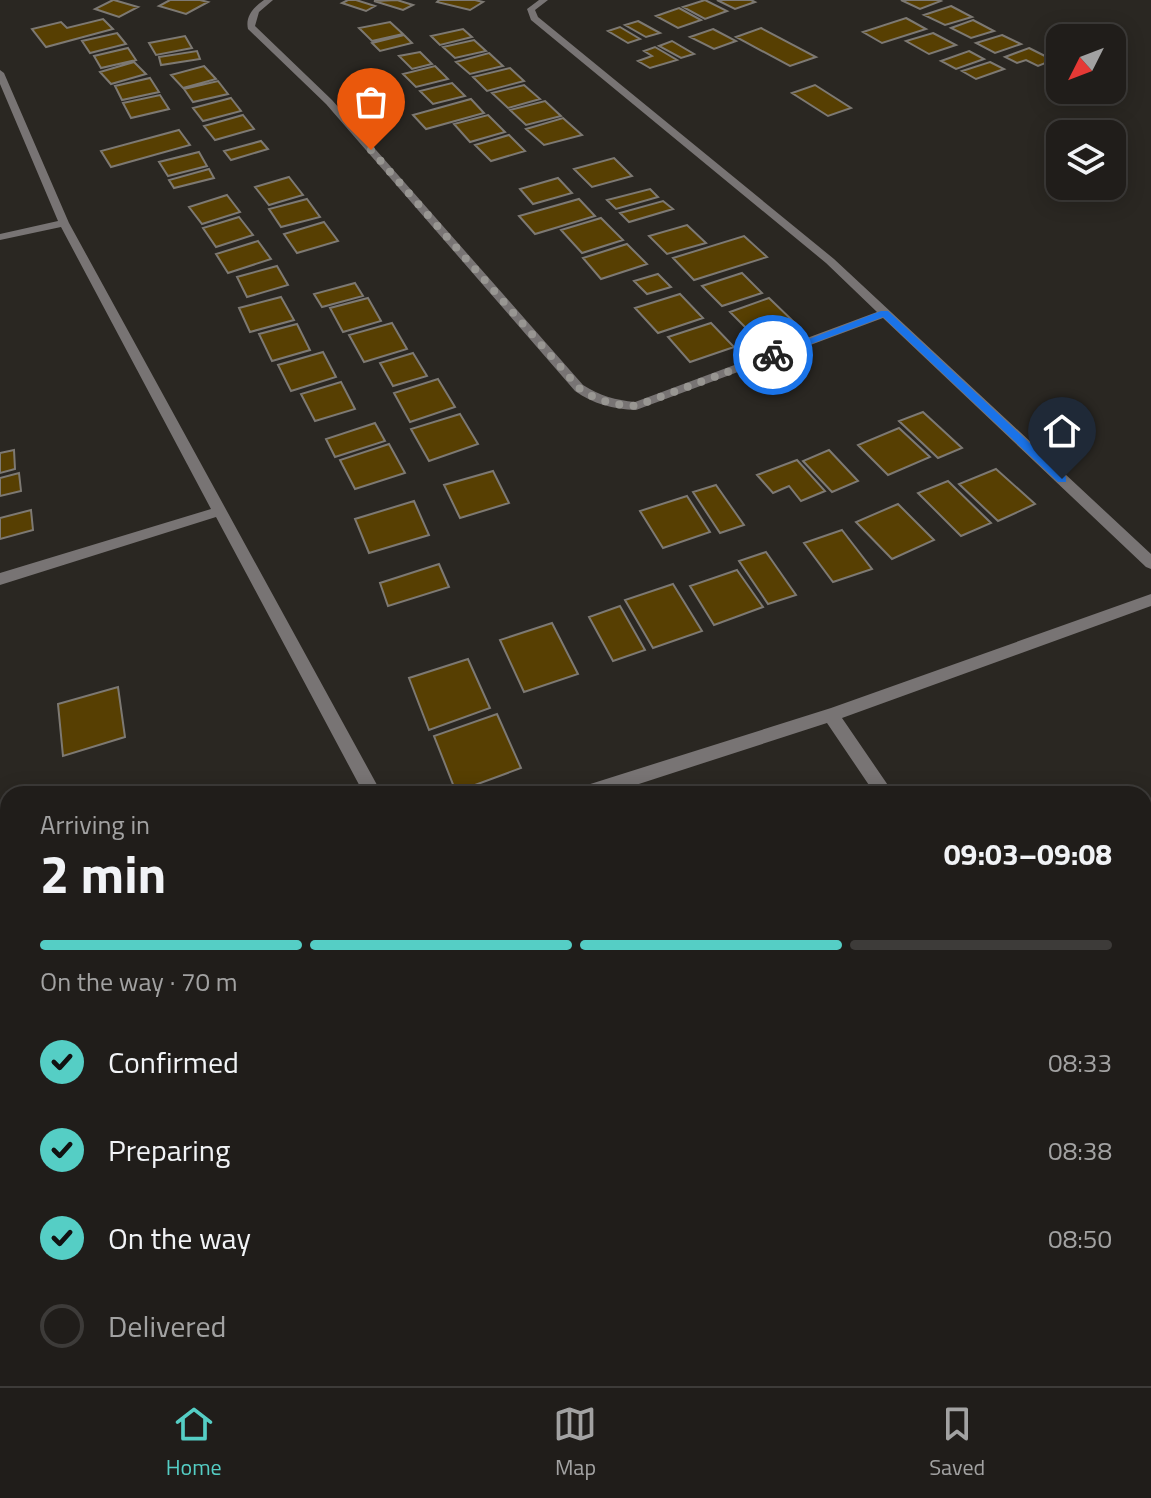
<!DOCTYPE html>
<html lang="en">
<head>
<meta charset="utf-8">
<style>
	:root { --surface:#201d1a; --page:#282623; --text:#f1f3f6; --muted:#a2a2a2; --line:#3d3b39; --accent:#55cec5 }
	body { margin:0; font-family:"Titillium Web",sans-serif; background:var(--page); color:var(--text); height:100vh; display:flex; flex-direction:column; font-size:30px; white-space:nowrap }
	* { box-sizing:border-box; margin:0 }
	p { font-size:26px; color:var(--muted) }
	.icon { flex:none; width:44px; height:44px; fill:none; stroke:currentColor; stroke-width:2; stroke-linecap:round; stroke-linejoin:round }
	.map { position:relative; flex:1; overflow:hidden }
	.drawer { position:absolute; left:0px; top:786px; width:1152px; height:600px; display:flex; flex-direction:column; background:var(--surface); border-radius:24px 24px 0 0; box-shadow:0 4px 20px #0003,0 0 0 2px var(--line) }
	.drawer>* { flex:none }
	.needle { width:52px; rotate:228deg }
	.fabs { position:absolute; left:1046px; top:24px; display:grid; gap:16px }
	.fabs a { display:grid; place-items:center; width:80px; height:80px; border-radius:16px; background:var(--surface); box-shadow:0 4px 20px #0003,0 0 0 2px var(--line); font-size:40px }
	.pin { position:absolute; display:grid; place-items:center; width:68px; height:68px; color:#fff; margin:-82px -34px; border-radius:50% 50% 50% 0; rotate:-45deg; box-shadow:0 0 8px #0007 }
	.pin .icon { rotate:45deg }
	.courier { position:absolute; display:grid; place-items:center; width:80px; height:80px; margin:-40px; border:6px solid #1a73e8; border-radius:50%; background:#fff; color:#222; box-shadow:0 2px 10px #0007 }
	.head em { font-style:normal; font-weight:700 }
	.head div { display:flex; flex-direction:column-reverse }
	.head { display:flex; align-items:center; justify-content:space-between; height:136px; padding:0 40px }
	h1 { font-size:52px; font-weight:700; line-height:60px }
	.bar { display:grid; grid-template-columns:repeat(4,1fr); gap:12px 8px; align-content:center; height:96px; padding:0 40px }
	.bar i { height:10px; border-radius:6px; background:var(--line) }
	.bar .current { background:var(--accent) }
	.bar p { grid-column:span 4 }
	ol { padding:0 40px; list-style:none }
	li { display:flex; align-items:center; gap:24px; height:88px }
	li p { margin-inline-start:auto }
	li .icon { padding:8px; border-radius:50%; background:var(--accent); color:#111; stroke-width:4 }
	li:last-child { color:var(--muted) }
	li i { width:44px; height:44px; border:4px solid var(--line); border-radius:50% }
	.dock { display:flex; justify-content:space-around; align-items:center; height:112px; border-top:2px solid var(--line); background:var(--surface); font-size:22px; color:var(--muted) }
	.dock a { display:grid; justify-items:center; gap:4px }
	.dock .current { color:var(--accent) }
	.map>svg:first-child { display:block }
</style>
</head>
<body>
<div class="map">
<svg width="1151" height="1386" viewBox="0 0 1151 1386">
	<rect width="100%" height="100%" fill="#2a2722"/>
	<!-- building -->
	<path fill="#573f02" stroke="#7d7973" stroke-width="2" d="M 113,0 L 114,0 L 138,7 L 119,17 L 95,9 Z
		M 170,0 L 200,0 L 208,2 L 186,14 L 159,6 Z
		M 348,0 L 356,0 L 375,6 L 366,11 L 342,3 Z
		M 397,0 L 413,5 L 403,10 L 374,1 Z
		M 439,0 L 475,0 L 483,2 L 470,10 L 437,2 Z
		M 705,0 L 727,11 L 705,19 L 683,7 Z
		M 717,0 L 751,0 L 755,2 L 735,9 Z
		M 901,0 L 939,0 L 941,1 L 920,9 Z
		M 951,6 L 972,17 L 945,25 L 924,15 Z
		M 679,8 L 701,20 L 678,28 L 656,16 Z
		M 906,18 L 926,29 L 882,43 L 863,32 Z
		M 103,19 L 113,29 L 46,47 L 32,29 L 61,22 L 67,28 Z
		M 973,20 L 994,31 L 971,38 L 951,28 Z
		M 638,21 L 660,33 L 646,37 L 625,25 Z
		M 390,22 L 403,34 L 372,41 L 359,28 Z
		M 620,27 L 640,39 L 628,43 L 608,31 Z
		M 761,28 L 816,57 L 790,66 L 736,37 Z
		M 463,29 L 472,37 L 440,45 L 431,36 Z
		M 713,29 L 736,41 L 714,49 L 690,37 Z
		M 117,33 L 126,44 L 90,53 L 82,41 Z
		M 933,33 L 956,45 L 929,54 L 906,41 Z
		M 404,35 L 412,43 L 380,51 L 372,43 Z
		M 1002,35 L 1021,44 L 995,53 L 976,43 Z
		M 185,36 L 192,48 L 156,55 L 149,43 Z
		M 474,40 L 486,51 L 455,58 L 443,47 Z
		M 672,41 L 694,54 L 681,58 L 659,46 Z
		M 655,47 L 677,60 L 650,68 L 638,61 L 652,56 L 644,51 Z
		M 128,48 L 136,60 L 101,68 L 94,56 Z
		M 1029,48 L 1053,60 L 1038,66 L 1026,60 L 1017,63 L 1005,57 Z
		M 197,51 L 200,59 L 161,65 L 159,57 Z
		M 969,51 L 984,59 L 956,69 L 941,61 Z
		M 420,52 L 432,64 L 412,69 L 399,56 Z
		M 489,53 L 503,66 L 470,74 L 456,62 Z
		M 134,62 L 146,74 L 111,84 L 100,72 Z
		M 990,62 L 1004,69 L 976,79 L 962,71 Z
		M 204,66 L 216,79 L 183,88 L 171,75 Z
		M 435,66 L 448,79 L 416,87 L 403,74 Z
		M 510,68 L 524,81 L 487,91 L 473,77 Z
		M 150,78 L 159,92 L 122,100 L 115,86 Z
		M 218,81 L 228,94 L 193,102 L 184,89 Z
		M 452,83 L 465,96 L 433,104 L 420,91 Z
		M 524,85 L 540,99 L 508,108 L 492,93 Z
		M 815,85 L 851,108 L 828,116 L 792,93 Z
		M 160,95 L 169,109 L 131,118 L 123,103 Z
		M 231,98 L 241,111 L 203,121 L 193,108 Z
		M 471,99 L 484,113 L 426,129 L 413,115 Z
		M 545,101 L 561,116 L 526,125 L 510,110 Z
		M 243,115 L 254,129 L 215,140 L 204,126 Z
		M 488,115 L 505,132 L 470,142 L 454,124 Z
		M 563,118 L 582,135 L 544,145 L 526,129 Z
		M 179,130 L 190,145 L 111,167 L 101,151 Z
		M 509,135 L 525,151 L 491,161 L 475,145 Z
		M 261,141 L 268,149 L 231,160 L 224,151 Z
		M 199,152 L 207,166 L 168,176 L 159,162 Z
		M 614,158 L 632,176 L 592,187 L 574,169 Z
		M 209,169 L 214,178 L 174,188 L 169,180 Z
		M 289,177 L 303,195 L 269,205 L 255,187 Z
		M 558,178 L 572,193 L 533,204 L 520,189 Z
		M 650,189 L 658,197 L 616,209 L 607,200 Z
		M 227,195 L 240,212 L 202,224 L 189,207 Z
		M 307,199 L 320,217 L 281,227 L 269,209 Z
		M 579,199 L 595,216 L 535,234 L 519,216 Z
		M 663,201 L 673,209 L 629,222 L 620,213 Z
		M 239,217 L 253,235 L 216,247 L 203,228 Z
		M 601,218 L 623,240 L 582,253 L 561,230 Z
		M 324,222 L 338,241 L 297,253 L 284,234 Z
		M 687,225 L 706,243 L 667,254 L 649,236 Z
		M 744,236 L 767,257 L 694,280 L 673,258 Z
		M 258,241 L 271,259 L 228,273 L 216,254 Z
		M 627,244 L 647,264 L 601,279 L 583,258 Z
		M 277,266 L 288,285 L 247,297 L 237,277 Z
		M 742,273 L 762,293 L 722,306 L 702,286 Z
		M 658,274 L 671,287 L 647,294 L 634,281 Z
		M 355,283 L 363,296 L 322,307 L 314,294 Z
		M 680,294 L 703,318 L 658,333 L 635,308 Z
		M 281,297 L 294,320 L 250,332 L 239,308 Z
		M 368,298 L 381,321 L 343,332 L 330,308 Z
		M 769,298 L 794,322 L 754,336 L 730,312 Z
		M 392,323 L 407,349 L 364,362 L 349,335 Z
		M 711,323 L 734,347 L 690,362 L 668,337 Z
		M 297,324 L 310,350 L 272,361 L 259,334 Z
		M 323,352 L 336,377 L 291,391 L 278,365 Z
		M 413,353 L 427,376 L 393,386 L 380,363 Z
		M 438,379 L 455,407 L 410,422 L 394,393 Z
		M 341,382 L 355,409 L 315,421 L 301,394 Z
		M 923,412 L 962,448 L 938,458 L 899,421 Z
		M 460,414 L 478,444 L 429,461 L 411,429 Z
		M 375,423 L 385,441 L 335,457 L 326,439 Z
		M 899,428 L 930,457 L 888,475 L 858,445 Z
		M 389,444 L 405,473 L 355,489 L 340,460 Z
		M 14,450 L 15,469 L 0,473 L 0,453 Z
		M 829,450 L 858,481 L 832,492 L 803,461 Z
		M 797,460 L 825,491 L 801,501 L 789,486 L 773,493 L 757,475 Z
		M 996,469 L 1035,504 L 998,521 L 959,484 Z
		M 493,471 L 509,503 L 460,518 L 444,485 Z
		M 19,473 L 21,491 L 0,496 L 0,478 Z
		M 948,481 L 991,523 L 961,536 L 918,493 Z
		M 716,485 L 744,525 L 720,533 L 693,492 Z
		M 687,496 L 710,532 L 663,548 L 640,511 Z
		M 414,501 L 429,535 L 369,553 L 355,519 Z
		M 898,504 L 934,540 L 892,559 L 856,522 Z
		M 31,510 L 33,530 L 0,539 L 0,518 Z
		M 842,530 L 872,569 L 833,582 L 804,543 Z
		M 766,552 L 796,595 L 768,604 L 739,561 Z
		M 439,564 L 449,587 L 388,606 L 380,583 Z
		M 737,570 L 763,607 L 714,625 L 690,586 Z
		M 673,584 L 702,631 L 653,648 L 625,600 Z
		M 620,606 L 645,650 L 613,661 L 589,617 Z
		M 552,623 L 578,674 L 524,692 L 500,640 Z
		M 468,659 L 490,708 L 429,730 L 409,678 Z
		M 118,687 L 125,737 L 63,756 L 58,704 Z
		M 497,714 L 521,768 L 456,792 L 434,736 Z
		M 8,822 L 8,901 L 0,904 L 0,825 Z
		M 1144,871 L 1151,880 L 1151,922 L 1144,913 Z
		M 189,1378 L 277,1378 L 259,1386 L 190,1386 Z
		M 552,1378 L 651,1378 L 654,1386 L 554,1386 Z
		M 671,1378 L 718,1378 L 702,1386 L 674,1386 Z"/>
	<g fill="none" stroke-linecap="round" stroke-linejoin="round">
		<!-- street -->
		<path fill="#787474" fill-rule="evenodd" d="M 273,0 L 259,12 L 255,26 L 332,100 L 583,385 C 600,396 616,400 635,402 L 877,312 L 826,263 L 531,20 L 527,9 L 539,0 L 548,0 L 535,10 L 538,17 L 834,259 L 1151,554 L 1151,569 L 1146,567 L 883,318 L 636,410 C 613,409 593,404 575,391 L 326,104 L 248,29 C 245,16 254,7 264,0 Z
			M 0,70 L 4,73 L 69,223 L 382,794 L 364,794 L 216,517 L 0,585 L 0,573 L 211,509 L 61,227 L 0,240 L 0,234 L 58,221 L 0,84 Z
			M 1151,594 L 1151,606 L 842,718 L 894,794 L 875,794 L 827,723 L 608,794 L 575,794 L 578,788 L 584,786 L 831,708 Z
			M 1144,1162 L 1151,1165 L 1151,1194 L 1144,1191 Z"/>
	</g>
	<!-- route -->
	<path fill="#1a73e8" d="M 881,311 L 888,311 L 1066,477 L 1066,482 L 1058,482 L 883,317 L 776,357 L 768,355 Z"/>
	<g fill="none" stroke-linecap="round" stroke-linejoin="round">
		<!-- done -->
		<path stroke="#989692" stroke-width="8" stroke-dasharray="0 14.4" d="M 371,150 L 579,388 C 597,401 614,405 636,406 L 773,355"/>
	</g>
</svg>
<div class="fabs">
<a><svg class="needle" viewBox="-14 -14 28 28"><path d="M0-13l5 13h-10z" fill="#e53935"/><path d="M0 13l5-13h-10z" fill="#a2a2a2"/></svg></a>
<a><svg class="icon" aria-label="layers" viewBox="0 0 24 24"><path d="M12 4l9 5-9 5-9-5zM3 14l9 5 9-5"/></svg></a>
</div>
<div class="pin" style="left:371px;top:150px;background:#ea580c"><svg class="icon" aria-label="bag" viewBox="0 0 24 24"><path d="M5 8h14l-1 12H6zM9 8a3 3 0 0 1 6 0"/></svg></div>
<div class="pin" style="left:1062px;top:479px;background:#1f2937"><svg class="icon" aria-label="home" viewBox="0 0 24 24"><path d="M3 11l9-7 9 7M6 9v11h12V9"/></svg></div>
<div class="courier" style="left:773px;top:355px"><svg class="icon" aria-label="bike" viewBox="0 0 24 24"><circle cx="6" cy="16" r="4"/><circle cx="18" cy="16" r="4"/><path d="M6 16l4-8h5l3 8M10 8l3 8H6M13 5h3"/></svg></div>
<section class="drawer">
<div class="head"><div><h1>2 min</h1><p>Arriving in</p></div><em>09:03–09:08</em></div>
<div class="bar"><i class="current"></i><i class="current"></i><i class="current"></i><i></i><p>On the way · 70 m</p></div>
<ol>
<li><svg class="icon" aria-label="check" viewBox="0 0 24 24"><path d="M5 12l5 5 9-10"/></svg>Confirmed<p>08:33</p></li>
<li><svg class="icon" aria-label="check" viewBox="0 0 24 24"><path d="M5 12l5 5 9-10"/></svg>Preparing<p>08:38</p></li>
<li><svg class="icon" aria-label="check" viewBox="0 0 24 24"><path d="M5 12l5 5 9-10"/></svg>On the way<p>08:50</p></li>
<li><i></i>Delivered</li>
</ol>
</section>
</div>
<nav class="dock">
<a class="current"><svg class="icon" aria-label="home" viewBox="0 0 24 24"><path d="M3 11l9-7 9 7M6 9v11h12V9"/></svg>Home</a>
<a><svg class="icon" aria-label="map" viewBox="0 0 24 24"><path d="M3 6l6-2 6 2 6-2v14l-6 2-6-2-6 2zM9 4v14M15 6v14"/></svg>Map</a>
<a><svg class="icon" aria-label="saved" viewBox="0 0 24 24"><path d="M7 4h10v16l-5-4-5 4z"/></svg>Saved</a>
</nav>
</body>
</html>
